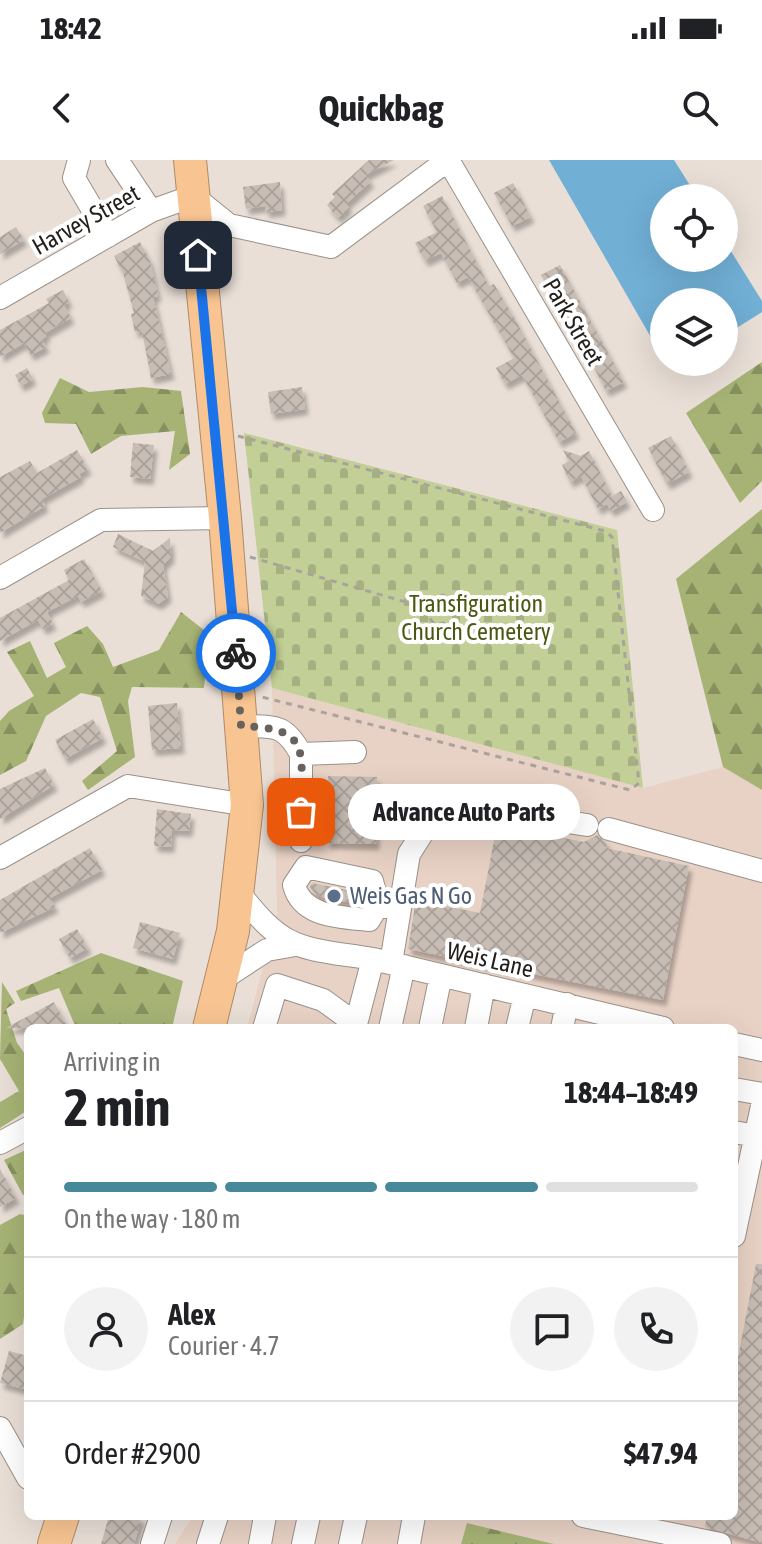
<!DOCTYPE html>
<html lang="en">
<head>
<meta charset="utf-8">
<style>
	:root { --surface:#fff; --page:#f2f2f2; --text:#202124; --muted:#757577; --line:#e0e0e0; --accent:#47889b }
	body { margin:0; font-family:"Asap Condensed",sans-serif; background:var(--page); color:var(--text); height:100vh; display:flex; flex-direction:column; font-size:30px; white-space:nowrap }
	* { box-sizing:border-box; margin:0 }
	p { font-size:26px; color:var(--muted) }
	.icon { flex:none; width:44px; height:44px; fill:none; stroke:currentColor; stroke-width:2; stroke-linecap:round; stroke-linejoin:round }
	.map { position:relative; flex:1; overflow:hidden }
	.panel { position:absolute; left:24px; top:864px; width:714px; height:496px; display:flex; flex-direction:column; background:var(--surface); border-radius:12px; box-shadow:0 8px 32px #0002 }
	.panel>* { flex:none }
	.controls { position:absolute; left:650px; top:24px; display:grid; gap:16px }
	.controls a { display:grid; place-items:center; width:88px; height:88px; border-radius:50%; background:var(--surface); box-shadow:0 8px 32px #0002; font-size:40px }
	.pin { position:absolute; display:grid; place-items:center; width:68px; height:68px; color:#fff; margin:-34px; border-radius:16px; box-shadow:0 4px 12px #0006 }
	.courier { position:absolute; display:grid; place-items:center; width:80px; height:80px; margin:-40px; border:6px solid #1a73e8; border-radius:50%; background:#fff; color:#222; box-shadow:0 2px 10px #0007 }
	.bubble { position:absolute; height:56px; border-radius:28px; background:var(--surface); box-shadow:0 8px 32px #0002; font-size:26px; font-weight:700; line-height:56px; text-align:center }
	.overview em { font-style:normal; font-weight:700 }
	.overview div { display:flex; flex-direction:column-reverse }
	.overview { display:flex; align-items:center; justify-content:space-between; height:136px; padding:0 40px }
	h1 { font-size:52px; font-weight:700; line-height:60px }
	.bar { display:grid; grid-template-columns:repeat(4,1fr); gap:12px 8px; align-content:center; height:96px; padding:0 40px }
	.bar i { height:10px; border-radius:6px; background:var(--line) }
	.bar .on { background:var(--accent) }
	.bar p { grid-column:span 4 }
	.line { display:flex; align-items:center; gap:20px; padding:0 40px; border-top:2px solid var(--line) }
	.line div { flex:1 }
	.round { display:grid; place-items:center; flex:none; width:84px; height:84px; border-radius:42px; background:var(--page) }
	.status { display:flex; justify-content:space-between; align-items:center; height:56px; padding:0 40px; background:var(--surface); direction:ltr }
	.status svg { height:22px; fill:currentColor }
	header { display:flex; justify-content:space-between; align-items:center; height:104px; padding:0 40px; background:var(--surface); font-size:36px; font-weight:700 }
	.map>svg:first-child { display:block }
</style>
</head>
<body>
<div class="status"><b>18:42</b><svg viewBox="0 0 49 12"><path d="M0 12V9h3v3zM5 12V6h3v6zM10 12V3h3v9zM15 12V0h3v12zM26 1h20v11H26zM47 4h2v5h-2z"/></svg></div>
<header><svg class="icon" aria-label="back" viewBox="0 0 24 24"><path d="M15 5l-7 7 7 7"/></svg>Quickbag<svg class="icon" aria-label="search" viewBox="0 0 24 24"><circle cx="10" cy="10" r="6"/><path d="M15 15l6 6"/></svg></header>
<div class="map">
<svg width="762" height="1384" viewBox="0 0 762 1384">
	<defs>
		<pattern id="forest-firs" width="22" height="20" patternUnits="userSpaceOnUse" patternTransform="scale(2)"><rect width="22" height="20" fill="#a6b375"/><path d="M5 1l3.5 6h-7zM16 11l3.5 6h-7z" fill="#87915f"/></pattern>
		<pattern id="cemetery-stones" width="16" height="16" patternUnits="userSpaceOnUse" patternTransform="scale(2)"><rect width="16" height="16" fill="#c2cf96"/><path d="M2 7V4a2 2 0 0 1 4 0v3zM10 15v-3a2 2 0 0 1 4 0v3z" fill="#a6b181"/></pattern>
		<pattern id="building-cross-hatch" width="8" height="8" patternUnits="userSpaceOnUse" patternTransform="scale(2)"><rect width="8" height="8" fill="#c7bdb5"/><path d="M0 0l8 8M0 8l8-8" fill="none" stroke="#aba29b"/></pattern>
		<filter id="shadow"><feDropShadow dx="3.5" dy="6" stdDeviation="2" flood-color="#0004"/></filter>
	</defs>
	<rect width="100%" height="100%" fill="#e9dfd7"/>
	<!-- commercial -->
	<path fill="#e8d2c5" d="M 272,528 L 643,628 L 723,607 L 762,630 L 762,1384 L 554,1384 L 467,1363 L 461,1384 L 175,1384 L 193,1356 L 734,1356 L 734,868 L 247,868 L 277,754 Z"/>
	<!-- forest -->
	<path fill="url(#forest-firs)" d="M 762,202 L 762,321 L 740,343 L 686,253 Z
		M 60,218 L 89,232 L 143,227 L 181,231 L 190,294 L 169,310 L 175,271 L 121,276 L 91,294 L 76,264 L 45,263 L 42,253 Z
		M 762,349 L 762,630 L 723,607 L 676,419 Z
		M 181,452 L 209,474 L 204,528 L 132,527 L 128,541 L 135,597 L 88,630 L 82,621 L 117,591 L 100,537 L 81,533 L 46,556 L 26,601 L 0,615 L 0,561 L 9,551 L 34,536 L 7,492 L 30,481 L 47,518 L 66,507 L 54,483 L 87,466 L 103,484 L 113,507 L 159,490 Z
		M 101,793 L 183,821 L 172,868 L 76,868 L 59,828 L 21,841 L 16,831 Z
		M 2,822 L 15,843 L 6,849 L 17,883 L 28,898 L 28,950 L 0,968 L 0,942 L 19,931 L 0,899 Z
		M 28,989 L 28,1034 L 23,1035 L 4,1000 Z
		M 20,1054 L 28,1056 L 28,1127 L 23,1164 L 0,1179 L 0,1065 Z
		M 467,1363 L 554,1384 L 461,1384 Z"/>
	<!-- cemetery -->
	<path fill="url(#cemetery-stones)" d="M 244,273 L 617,370 L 643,628 L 272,528 Z"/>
	<!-- water -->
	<path fill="#71afd5" d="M 549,0 L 674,0 L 698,38 L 664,38 L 664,98 L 724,98 L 724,80 L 762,141 L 762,152 L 724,176 L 724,142 L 664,142 L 664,200 Z"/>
	<!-- building -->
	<path fill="url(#building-cross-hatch)" filter="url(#shadow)" d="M 369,0 L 394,0 L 365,15 L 371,21 L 346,44 L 349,47 L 338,58 L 327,45 L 335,37 L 332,34 Z
		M 280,22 L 282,50 L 266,52 L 265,46 L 246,49 L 243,27 Z
		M 513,23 L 531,57 L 512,66 L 494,33 Z
		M 442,36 L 489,126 L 494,124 L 516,161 L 576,273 L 559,282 L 522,215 L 505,224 L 496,208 L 514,198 L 468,117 L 457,123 L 441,93 L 425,101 L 415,83 L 437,72 L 423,46 Z
		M 16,67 L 24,80 L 0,94 L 0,77 Z
		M 140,82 L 150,101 L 158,136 L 153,137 L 171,214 L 151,218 L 142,171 L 135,172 L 131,154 L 134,153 L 123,113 L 114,96 Z
		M 560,105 L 624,222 L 606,231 L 566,152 L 562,154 L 541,115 Z
		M 63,130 L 69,142 L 64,145 L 71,158 L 45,173 L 47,176 L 42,179 L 46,187 L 31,195 L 24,183 L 0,197 L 0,170 L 49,143 L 46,139 Z
		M 27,208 L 33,219 L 21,226 L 15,215 Z
		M 302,227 L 305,249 L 271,254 L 268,232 Z
		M 671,276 L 689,312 L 667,324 L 648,288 Z
		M 133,283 L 154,285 L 150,319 L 130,317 Z
		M 77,290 L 88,309 L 79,314 L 81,317 L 42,339 L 45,346 L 0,373 L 0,317 L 30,301 L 37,313 Z
		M 563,290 L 581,296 L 589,291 L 612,336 L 621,331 L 627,342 L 611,351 L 607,344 L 598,349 L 581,316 L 570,322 L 562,305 L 569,301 Z
		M 118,374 L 153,391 L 170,378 L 171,397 L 163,405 L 168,437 L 158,444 L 141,436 L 145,402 L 113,387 Z
		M 84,399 L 102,431 L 81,442 L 78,436 L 47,452 L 53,464 L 43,469 L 38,460 L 0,481 L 0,458 L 69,420 L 64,410 Z
		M 177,543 L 181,588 L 152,590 L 148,546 Z
		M 93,559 L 103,578 L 65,599 L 55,580 Z
		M 45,608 L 54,625 L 0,659 L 0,629 Z
		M 328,616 L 377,617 L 376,684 L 327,683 Z
		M 157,649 L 191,654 L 189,671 L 172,670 L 171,687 L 154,686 Z
		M 497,665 L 584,682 L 597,675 L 607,683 L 606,688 L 689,706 L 663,840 L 408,789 L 416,740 L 480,753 Z
		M 90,688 L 102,710 L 50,738 L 55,747 L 0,773 L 0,740 Z
		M 312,723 L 361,733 L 363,743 L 328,740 L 314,733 L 310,727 Z
		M 140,762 L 180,773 L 173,799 L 133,788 Z
		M 77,769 L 88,788 L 70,798 L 59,779 Z
		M 54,842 L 68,868 L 6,868 Z
		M 0,1009 L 16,1038 L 0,1047 Z
		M 756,1104 L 762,1104 L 762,1383 L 705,1367 L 707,1356 L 734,1356 L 734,1218 Z
		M 9,1191 L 28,1196 L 28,1230 L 0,1223 Z
		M 109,1356 L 142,1356 L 134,1384 L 101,1384 Z"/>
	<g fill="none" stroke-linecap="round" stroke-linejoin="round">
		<defs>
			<path id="minor" d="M 79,0 L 74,18 L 108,76
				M 117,0 L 151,51
				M 448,0 L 653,350
				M 0,138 L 151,51 L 193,36 L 229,65 L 331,87 L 448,0
				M 0,418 L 101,360 L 225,358
				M 241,566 C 275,567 284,563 301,594 L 355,592
				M 609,669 L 762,711
				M 301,681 L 301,594
				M 0,698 L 128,626 L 247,645
				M 237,730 C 285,793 299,787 373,799
				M 378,745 L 369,760 C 340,757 302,757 294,725 L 306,707 L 372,721 L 378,745 L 399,749
				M 391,803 L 409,694 L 423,672 L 458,645 L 587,665
				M 221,820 L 267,790 L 295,785
				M 264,868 L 277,825 L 323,840 L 356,864
				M 355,868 L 373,799 L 663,868
				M 390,868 L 404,806
				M 430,868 L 441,815
				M 476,868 L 484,825
				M 517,868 L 525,835
				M 562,868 L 567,844
				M 734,884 L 762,890
				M 734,929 L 762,934
				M 734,972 L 756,976
				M 0,983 L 28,968
				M 734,1076 L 762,946
				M 0,1268 L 28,1318
				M 583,1356 L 720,1384
				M 152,1384 L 161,1356
				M 208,1384 L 217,1356
				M 260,1384 L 265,1356
				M 303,1384 L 309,1356
				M 350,1384 L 356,1356
				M 409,1384 L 414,1356"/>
			<path id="highway" d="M 190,0 L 225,358 L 247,645 L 233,771 L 209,868
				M 54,1384 L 63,1356"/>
		</defs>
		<!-- minor casing -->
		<use href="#minor" stroke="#9a9189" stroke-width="24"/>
		<!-- highway casing -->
		<use href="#highway" stroke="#ad8b68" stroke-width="34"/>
		<!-- path -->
		<path stroke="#aaa29c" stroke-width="3" stroke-dasharray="6 6" stroke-linecap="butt" d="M 238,276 L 605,371 L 612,377 L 639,623 L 630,630 L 262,537
			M 250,397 L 416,445 L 436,465 L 457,459 L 460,449 L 443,435 L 416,445"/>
		<!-- minor -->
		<use href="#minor" stroke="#fff" stroke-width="22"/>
		<!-- highway -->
		<use href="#highway" stroke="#f8c592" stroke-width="32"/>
	</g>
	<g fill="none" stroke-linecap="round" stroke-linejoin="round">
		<!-- done -->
		<path stroke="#67625d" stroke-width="8" stroke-dasharray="0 14.4" d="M 236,493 L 241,566 C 313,568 301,591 301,652"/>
		<!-- route -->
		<path stroke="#1a73e8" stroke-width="10" d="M 198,95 L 236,493"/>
	</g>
	<!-- markers -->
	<circle fill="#5c6f8a" stroke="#fff" stroke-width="3" cx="334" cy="736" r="8"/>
	<g text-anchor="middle" stroke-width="8" stroke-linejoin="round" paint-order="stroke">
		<!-- street labels -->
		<g font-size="24" fill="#211e1b" stroke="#fff">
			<text transform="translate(86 60) rotate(-29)" y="8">Harvey Street</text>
			<text transform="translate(573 162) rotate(60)" y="8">Park Street</text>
			<text transform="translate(490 800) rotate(13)" y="8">Weis Lane</text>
		</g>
		<!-- park labels -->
		<g font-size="24" fill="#4c5711" stroke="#fff">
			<text x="476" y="452">Transfiguration<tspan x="476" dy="28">Church Cemetery</tspan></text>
		</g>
		<!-- service labels -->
		<g font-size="24" fill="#4e5e75" stroke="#fff" text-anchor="start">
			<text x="350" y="744">Weis Gas N Go</text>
		</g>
	</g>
</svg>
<div class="controls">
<a><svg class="icon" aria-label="locate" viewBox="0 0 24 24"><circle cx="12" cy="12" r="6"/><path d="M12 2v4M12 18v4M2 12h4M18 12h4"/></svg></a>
<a><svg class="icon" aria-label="layers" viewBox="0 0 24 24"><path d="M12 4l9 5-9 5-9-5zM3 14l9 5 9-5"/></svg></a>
</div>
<div class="pin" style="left:301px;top:652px;background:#ea580c"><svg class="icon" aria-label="bag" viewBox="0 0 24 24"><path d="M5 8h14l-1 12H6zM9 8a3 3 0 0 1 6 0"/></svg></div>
<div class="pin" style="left:198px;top:95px;background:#1f2937"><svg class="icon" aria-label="home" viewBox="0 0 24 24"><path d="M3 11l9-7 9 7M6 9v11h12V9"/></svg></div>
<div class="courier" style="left:236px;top:493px"><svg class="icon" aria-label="bike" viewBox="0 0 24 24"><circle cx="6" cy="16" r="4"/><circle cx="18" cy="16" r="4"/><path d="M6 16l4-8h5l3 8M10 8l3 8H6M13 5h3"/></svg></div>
<div class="bubble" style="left:348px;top:624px;width:232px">Advance Auto Parts</div>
<section class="panel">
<div class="overview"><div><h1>2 min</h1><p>Arriving in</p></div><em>18:44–18:49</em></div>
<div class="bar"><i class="on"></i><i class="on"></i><i class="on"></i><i></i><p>On the way · 180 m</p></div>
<div class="line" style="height:144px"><a class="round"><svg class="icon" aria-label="person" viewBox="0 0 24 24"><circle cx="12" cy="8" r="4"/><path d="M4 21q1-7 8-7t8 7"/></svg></a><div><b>Alex</b><p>Courier · 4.7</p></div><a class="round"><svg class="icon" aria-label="chat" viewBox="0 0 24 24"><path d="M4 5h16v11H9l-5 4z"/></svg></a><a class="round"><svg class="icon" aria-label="phone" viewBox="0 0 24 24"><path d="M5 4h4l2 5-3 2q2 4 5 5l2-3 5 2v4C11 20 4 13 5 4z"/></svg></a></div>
<div class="line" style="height:104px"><div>Order #2900</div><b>$47.94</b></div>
</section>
</div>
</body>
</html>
